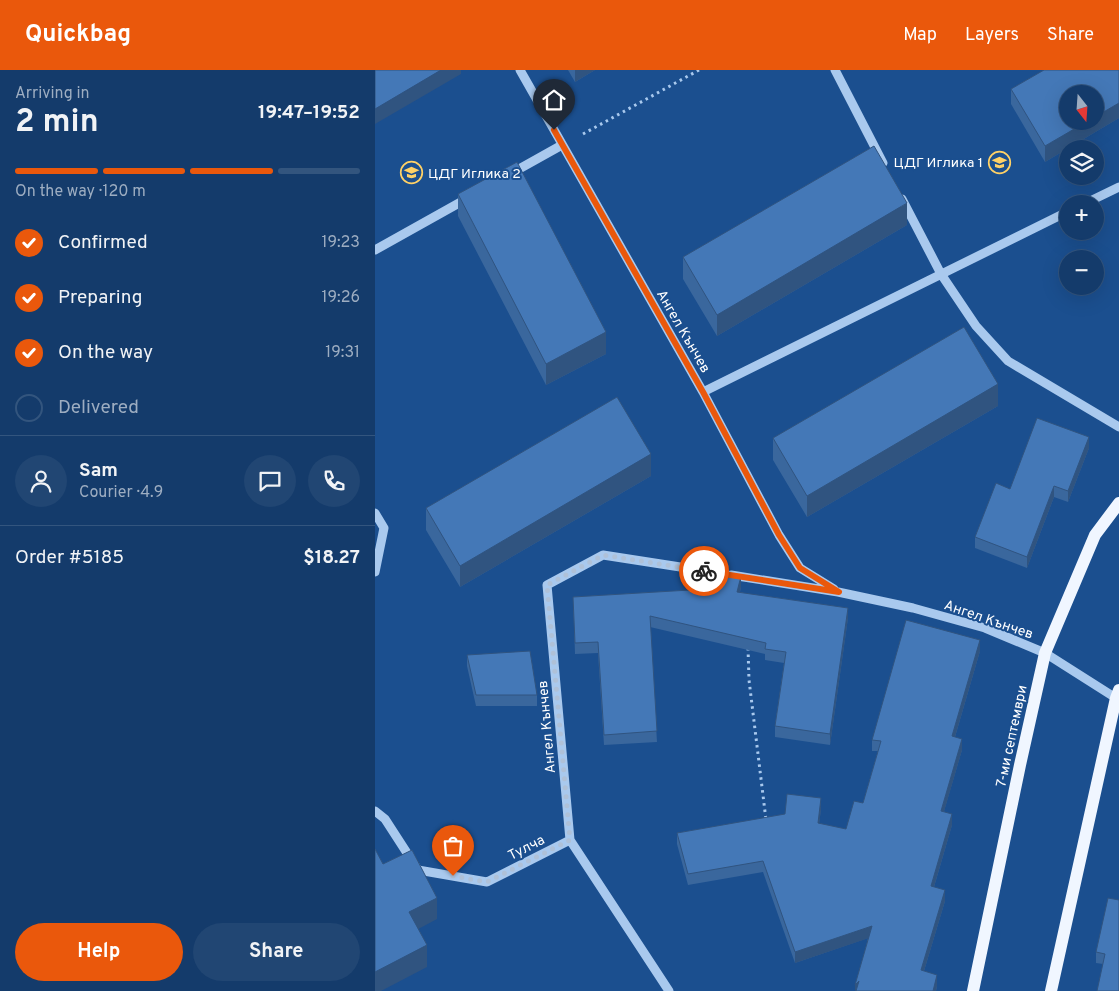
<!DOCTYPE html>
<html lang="en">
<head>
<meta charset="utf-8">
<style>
	:root { --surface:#143b6b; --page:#214673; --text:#f1f3f6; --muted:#9dadc1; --line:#33557e; --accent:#ea580c }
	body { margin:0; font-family:Overpass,sans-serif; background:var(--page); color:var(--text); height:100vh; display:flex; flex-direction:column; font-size:19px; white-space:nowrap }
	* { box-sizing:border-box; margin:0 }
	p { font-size:16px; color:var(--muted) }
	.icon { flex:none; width:28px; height:28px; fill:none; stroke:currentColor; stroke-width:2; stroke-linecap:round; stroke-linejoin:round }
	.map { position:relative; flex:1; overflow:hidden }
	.drawer { display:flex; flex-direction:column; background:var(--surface); width:375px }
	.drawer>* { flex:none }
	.needle { width:32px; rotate:163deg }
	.buttons { position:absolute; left:684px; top:15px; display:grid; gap:10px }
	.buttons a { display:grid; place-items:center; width:45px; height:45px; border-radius:50%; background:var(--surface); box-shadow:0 5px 20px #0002,0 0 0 1px var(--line); font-size:25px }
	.pin { position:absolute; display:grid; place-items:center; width:42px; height:42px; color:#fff; margin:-51px -21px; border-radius:50% 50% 50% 0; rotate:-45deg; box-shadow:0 0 5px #0007 }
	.pin .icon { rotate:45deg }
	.courier { position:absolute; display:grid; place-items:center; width:50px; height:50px; margin:-25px; border:4px solid #ea580c; border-radius:50%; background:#fff; color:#222; box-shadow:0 1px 6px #0007 }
	.summary em { font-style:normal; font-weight:700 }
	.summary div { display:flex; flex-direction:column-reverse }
	.summary { display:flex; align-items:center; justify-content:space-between; height:85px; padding:0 15px }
	h1 { font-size:32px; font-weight:700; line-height:38px }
	.bar { display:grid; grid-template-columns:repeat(4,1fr); gap:8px 5px; align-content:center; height:60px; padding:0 15px }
	.bar i { height:6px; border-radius:4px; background:var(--line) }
	.bar .current { background:var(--accent) }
	.bar p { grid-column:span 4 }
	.line { display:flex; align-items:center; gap:12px; padding:0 15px; border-top:1px solid var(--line) }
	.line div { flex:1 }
	.round { display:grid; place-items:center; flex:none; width:52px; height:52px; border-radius:26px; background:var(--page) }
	ol { padding:0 15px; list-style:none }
	li { display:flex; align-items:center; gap:15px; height:55px }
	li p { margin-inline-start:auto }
	li .icon { padding:5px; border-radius:50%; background:var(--accent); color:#fff; stroke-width:4 }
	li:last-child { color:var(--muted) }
	li i { width:28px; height:28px; border:2px solid var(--line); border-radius:50% }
	.action { display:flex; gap:10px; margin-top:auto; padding:10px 15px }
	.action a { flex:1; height:58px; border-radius:30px; background:var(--accent); color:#fff; font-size:20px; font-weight:700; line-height:58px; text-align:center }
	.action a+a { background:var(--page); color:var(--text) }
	header { display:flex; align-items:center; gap:30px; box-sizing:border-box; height:70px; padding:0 25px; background:var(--accent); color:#fff }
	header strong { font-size:24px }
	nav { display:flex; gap:28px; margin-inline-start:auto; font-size:18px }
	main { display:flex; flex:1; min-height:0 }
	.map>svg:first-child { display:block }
</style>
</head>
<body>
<header>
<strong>Quickbag</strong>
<nav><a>Map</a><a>Layers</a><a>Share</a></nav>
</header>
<main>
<section class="drawer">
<div class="summary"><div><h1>2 min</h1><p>Arriving in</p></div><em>19:47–19:52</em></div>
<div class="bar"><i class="current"></i><i class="current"></i><i class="current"></i><i></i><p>On the way · 120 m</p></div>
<ol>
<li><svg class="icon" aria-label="check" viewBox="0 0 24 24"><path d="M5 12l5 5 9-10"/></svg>Confirmed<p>19:23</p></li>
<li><svg class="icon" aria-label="check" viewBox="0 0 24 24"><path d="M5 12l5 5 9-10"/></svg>Preparing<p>19:26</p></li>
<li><svg class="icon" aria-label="check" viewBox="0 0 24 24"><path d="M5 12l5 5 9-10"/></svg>On the way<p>19:31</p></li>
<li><i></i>Delivered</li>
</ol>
<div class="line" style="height:90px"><a class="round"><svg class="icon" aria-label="person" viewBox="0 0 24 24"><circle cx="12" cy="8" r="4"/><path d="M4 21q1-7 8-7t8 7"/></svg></a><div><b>Sam</b><p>Courier · 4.9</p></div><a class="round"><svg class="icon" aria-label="chat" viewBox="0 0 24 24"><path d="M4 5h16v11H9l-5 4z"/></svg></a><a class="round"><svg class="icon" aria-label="phone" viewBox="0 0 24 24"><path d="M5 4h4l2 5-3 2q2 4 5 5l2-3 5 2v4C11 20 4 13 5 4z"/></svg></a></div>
<div class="line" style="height:65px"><div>Order #5185</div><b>$18.27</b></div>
<div class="action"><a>Help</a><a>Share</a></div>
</section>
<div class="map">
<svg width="744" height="921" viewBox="0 0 744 921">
	<rect width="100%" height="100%" fill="#1b4f8f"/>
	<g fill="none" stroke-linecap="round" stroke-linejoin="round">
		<!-- path -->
		<path stroke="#a9c9ee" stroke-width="3" stroke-dasharray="2.5 4" stroke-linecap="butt" d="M 208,64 L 324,0
			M 373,578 L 374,610 L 391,750"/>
		<!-- minor -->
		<path stroke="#a9c9ee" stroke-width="9" d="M 145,0 L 328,322 L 404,465 L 425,498 L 459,519
			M 460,0 L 508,93
			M 135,104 L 187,75
			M 527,129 L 566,204 L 601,256 L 633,291 L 744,357
			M 709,134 L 744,117
			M 0,180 L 93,128
			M 328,322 L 692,142
			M 0,443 L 9,458 L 0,502
			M 356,505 L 463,522 L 538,538 L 610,558 L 670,583 L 744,630
			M 0,741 L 10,749 L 43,800 L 112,812 L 195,770 L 294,921
			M 195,770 L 172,515 L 228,485 L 331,501"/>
		<!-- major -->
		<path stroke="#f0f6ff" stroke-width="12" d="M 598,921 L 645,695 L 670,583 L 720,465 L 744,433
			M 676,921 L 741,628 L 744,620"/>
	</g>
	<!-- wall -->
	<path fill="#3a679d" d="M 193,0 L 220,0 L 200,12 Z
		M 744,0 L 744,48 L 670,92 L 636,34 L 636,19 Z
		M 83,124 L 231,284 L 171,315 L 83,146 Z
		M 532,155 L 342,266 L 308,209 L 308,187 Z
		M 623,336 L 432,447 L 398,390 L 398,368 Z
		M 714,378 L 693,432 L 679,427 L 652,498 L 600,478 L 600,467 L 635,419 Z
		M 276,406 L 85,517 L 51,460 L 51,438 Z
		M 366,517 L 365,522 L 473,548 L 455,675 L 400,667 L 400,656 L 409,593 L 390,590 L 390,584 L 275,557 L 282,672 L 229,675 L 223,583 L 200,584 L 198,527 Z
		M 605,581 L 580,667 L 587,680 L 569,741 L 577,755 L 559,817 L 570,831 L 549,901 L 562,916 L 561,921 L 480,921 L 493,868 L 420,893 L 388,802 L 313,815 L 302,774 L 302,763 L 446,739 L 444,754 L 471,759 L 488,733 L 503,681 L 497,681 L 497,670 Z
		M 92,585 L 162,625 L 162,636 L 101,636 L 92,596 Z
		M 744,830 L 728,894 L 721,893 L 721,882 Z"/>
	<!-- shaded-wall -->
	<path fill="#305480" d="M 66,0 L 86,0 L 86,4 L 0,54 L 0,39 Z
		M 200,0 L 220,0 L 200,12 Z
		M 744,33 L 744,48 L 670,92 L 670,76 L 713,51 L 720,51 L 720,47 Z
		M 532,133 L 532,155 L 342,266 L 342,245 Z
		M 231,262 L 231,284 L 171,315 L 171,294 Z
		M 623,314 L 623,336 L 432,447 L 432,426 Z
		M 714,367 L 714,378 L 693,432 L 693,421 Z
		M 276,384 L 276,406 L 85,517 L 85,496 Z
		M 679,416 L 679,427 L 652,498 L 652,487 Z
		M 366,506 L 366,517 L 362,533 L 362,522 Z
		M 473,538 L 473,548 L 455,675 L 455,664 Z
		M 605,570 L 605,581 L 577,677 L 577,666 Z
		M 587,669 L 587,680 L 566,752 L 566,741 Z
		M 446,728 L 446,739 L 443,764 L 443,753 Z
		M 577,744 L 577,755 L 556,827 L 556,816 Z
		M 570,820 L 570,831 L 546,911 L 546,900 Z
		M 62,828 L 62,849 L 34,864 L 34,842 Z
		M 497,856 L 497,867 L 420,893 L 420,882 Z
		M 52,875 L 52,897 L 6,921 L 0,921 L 0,902 Z
		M 562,905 L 562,916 L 561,921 L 558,921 Z
		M 484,911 L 484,921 L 480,921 L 480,915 Z"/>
	<!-- building -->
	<path fill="#4478b7" stroke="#305480" d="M 0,0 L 66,0 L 0,39 Z
		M 669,0 L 744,0 L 744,33 L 720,47 L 720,24 L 692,24 L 692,51 L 713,51 L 670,76 L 636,19 Z
		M 499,76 L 532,133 L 342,245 L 308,187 Z
		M 142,92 L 231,262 L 171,294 L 83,124 Z
		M 589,257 L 623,314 L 432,426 L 398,368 Z
		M 242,327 L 276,384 L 85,496 L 51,438 Z
		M 662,348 L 714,367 L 693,421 L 679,416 L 652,487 L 600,467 L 621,413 L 635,419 Z
		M 321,495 L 366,506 L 362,522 L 473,538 L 455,664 L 400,656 L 411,582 L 390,579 L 391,573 L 275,546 L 282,661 L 229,665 L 223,572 L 200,573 L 198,527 L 315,520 Z
		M 531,550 L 605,570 L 577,666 L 587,669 L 566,741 L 577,744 L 556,816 L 570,820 L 546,900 L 562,905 L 558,921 L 481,921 L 484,911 L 480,915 L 497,856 L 420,882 L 388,791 L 313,804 L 302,763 L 410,744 L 412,724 L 446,728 L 443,753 L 471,759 L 479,731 L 488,733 L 506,671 L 497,670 Z
		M 155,581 L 162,625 L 101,625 L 92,585 Z
		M 0,779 L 8,794 L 37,780 L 62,828 L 34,842 L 52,875 L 0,902 Z
		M 733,828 L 744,830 L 744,921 L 722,921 L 730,884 L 721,882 Z"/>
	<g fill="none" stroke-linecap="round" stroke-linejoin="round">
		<!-- done -->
		<path stroke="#afc1d8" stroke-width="5" stroke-dasharray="0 9" d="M 78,806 L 112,812 L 195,770 L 172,515 L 228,485 L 329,501"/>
		<!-- route -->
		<path stroke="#ea580c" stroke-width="6" d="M 179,60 L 328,322 L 404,465 L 425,498 L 464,522 L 329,501"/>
	</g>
	<!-- icons -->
	<defs>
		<symbol id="school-ring" viewBox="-11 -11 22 22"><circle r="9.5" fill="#1b4f8f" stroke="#ffd166" stroke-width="1.5"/><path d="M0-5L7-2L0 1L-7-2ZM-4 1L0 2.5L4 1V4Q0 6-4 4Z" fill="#ffd166"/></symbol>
	</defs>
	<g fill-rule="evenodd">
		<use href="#school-ring" x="612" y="80" width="25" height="25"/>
		<use href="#school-ring" x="24" y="90" width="25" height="25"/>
	</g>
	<g text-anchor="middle" stroke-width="4" stroke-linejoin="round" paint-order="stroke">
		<!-- poi labels -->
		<g font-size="14" fill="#fff" stroke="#1b4f8f" text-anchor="end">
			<text x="608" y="97">ЦДГ Иглика 1</text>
			<text x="53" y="108" text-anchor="start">ЦДГ Иглика 2</text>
		</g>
		<!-- street labels -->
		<g font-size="14" fill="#fff" stroke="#1b4f8f">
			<text transform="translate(309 261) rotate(60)" y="5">Ангел Кънчев</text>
			<text transform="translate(614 549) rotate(19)" y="5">Ангел Кънчев</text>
			<text transform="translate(171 657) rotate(-95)" y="5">Ангел Кънчев</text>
			<text transform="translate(636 666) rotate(-78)" y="5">7-ми септември</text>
			<text transform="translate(151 777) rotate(-27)" y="5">Тулча</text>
		</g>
	</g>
</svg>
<div class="buttons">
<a><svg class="needle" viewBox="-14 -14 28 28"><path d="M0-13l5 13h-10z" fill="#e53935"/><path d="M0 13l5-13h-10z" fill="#9dadc1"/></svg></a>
<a><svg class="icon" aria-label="layers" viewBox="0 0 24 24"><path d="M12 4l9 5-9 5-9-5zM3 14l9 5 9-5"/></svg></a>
<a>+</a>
<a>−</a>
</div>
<div class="pin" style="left:78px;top:806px;background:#ea580c"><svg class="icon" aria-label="bag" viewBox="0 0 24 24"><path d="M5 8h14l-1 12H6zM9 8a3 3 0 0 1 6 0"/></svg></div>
<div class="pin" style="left:179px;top:60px;background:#1f2937"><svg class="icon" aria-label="home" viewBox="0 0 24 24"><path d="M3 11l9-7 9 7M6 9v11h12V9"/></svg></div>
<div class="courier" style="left:329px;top:501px"><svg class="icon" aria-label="bike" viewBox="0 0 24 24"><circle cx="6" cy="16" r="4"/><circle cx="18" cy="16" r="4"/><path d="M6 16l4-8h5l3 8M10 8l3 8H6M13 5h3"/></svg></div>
</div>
</main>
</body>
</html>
